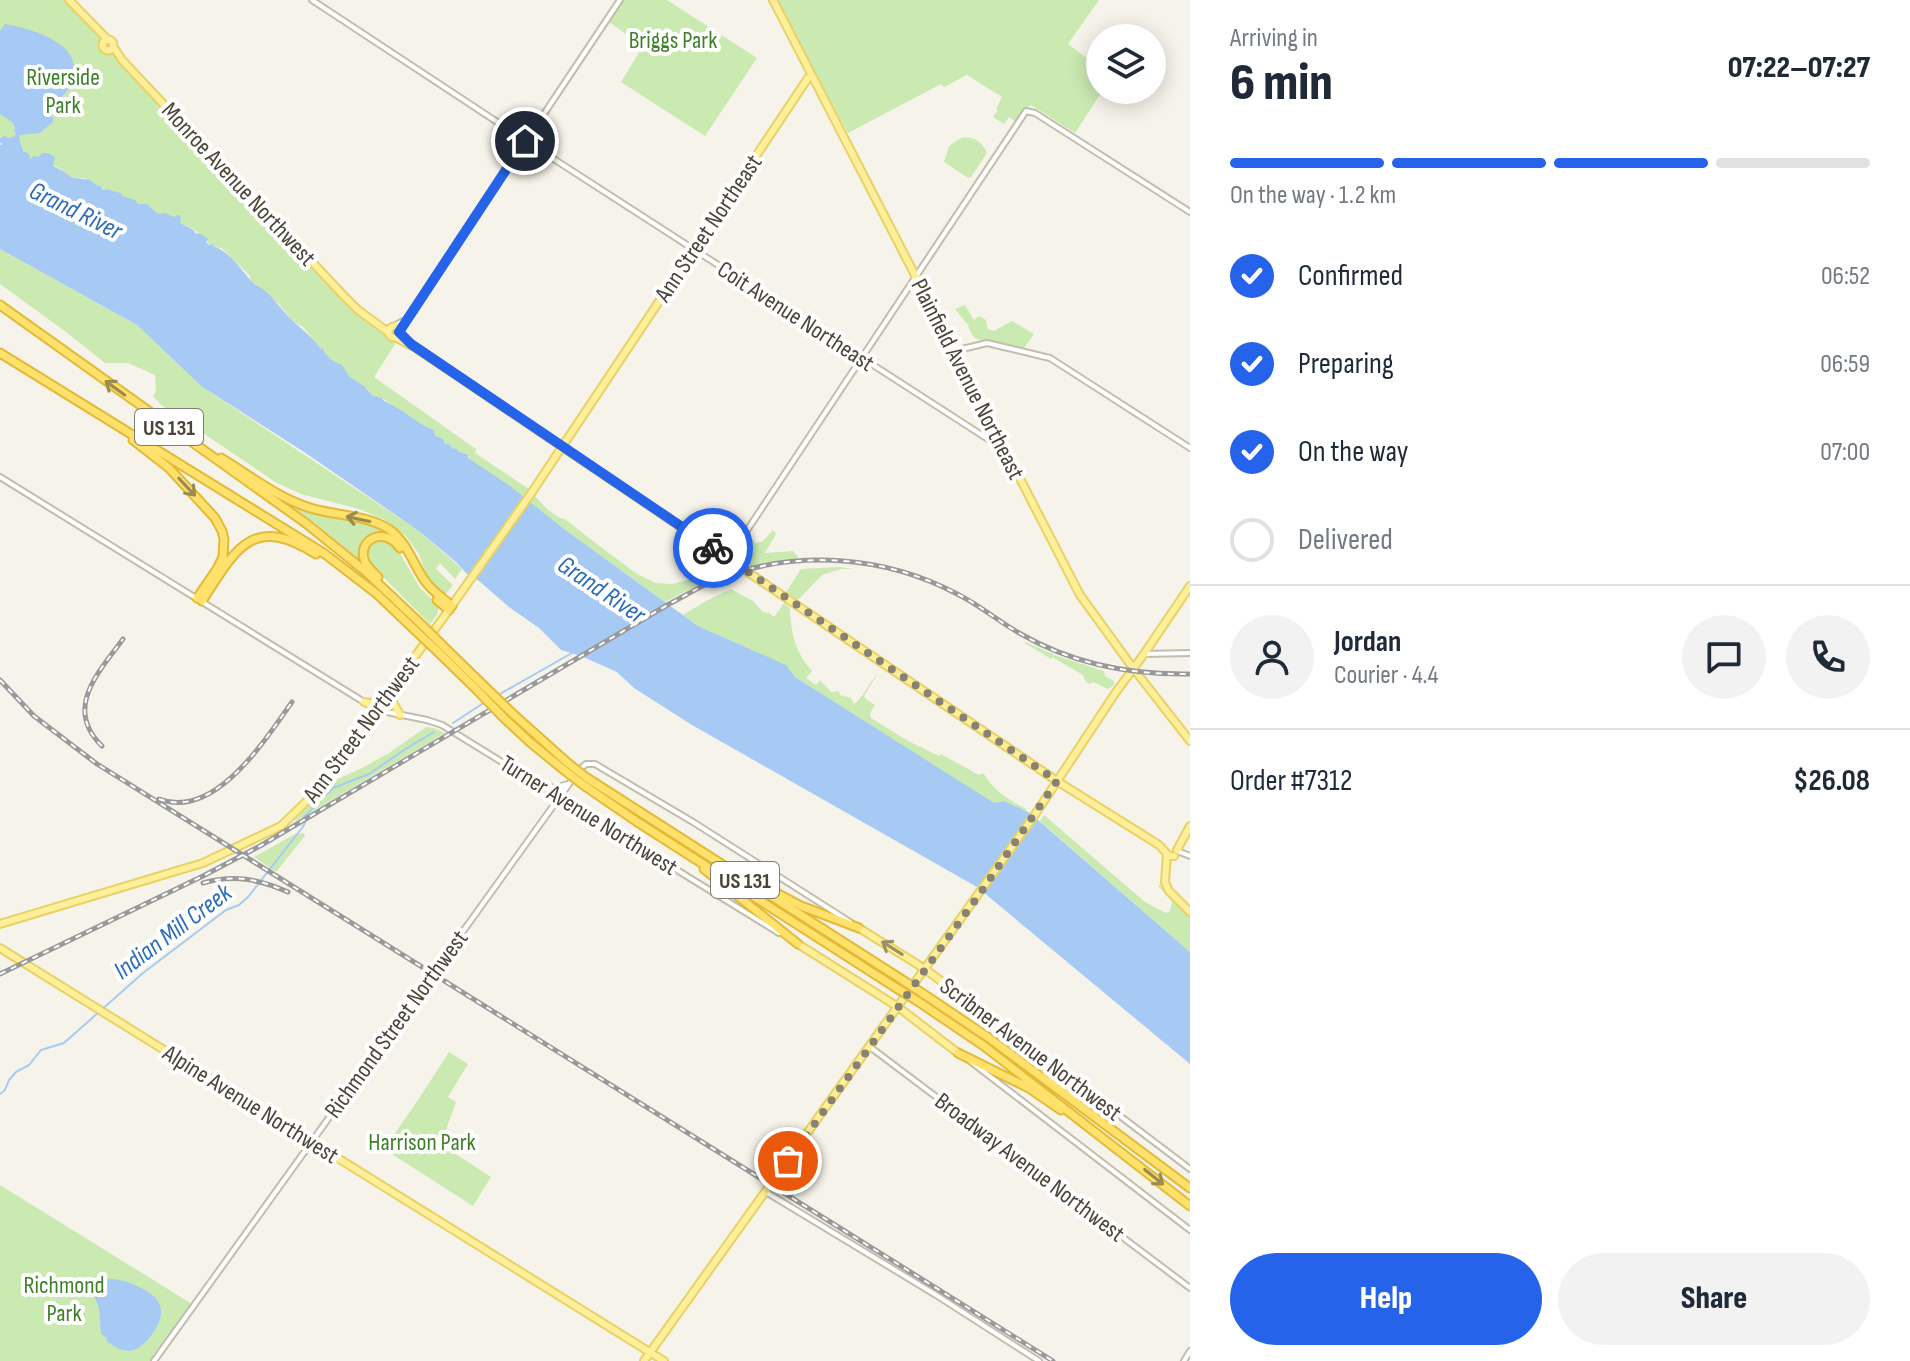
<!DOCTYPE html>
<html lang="en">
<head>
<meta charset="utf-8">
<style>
	:root { --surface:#fff; --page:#f2f2f3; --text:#1f2937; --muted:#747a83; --line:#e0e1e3; --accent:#2563eb }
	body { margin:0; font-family:"Sofia Sans Condensed",sans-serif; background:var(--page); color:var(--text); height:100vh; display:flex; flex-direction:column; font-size:30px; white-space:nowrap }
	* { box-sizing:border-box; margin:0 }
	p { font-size:26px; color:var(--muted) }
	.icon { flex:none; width:44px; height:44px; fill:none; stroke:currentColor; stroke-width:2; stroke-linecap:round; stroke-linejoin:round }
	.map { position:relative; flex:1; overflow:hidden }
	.drawer { display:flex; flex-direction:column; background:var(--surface); width:720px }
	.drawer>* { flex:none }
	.tools { position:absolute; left:1086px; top:24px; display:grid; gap:16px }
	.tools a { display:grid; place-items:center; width:80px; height:80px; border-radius:50%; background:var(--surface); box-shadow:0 4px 20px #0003; font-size:40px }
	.pin { position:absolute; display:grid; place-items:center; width:68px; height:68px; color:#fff; margin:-34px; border:4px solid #fff; border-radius:50%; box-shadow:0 2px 8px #0007 }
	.courier { position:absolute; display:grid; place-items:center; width:80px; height:80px; margin:-40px; border:6px solid #2563eb; border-radius:50%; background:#fff; color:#222; box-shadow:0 2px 10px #0007 }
	.headline em { font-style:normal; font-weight:800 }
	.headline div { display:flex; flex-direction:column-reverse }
	.headline { display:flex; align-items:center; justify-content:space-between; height:136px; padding:0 40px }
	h1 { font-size:52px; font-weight:800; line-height:60px }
	.bar { display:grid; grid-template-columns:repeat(4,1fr); gap:12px 8px; align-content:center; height:96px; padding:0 40px }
	.bar i { height:10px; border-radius:6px; background:var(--line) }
	.bar .current { background:var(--accent) }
	.bar p { grid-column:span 4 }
	.line { display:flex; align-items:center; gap:20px; padding:0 40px; border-top:2px solid var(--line) }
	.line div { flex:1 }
	.round { display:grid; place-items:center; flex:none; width:84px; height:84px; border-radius:42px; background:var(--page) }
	ol { padding:0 40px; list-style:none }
	li { display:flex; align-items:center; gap:24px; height:88px }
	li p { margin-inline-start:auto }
	li .icon { padding:8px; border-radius:50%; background:var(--accent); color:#fff; stroke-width:4 }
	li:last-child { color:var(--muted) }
	li i { width:44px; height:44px; border:4px solid var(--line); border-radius:50% }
	.primary-button { display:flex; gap:16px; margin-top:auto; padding:16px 40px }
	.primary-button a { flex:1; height:92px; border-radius:48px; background:var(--accent); color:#fff; font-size:32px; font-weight:800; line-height:92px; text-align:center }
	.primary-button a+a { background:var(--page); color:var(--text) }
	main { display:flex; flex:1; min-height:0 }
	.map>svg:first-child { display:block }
</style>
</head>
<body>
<main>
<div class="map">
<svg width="1190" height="1361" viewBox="0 0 1190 1361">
	<rect width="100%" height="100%" fill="#f6f4ea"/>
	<!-- green -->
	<path fill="#caeab2" d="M 0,0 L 64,0 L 344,298 L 389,337 L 397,341 L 374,377 L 476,449 L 475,453 L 529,489 L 523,497 L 468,458 L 469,456 L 445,444 L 435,436 L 434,430 L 413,420 L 382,398 L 372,395 L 364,386 L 350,377 L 324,353 L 304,328 L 292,320 L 279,304 L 251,282 L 250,276 L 227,253 L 221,248 L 210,245 L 194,229 L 179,223 L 174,218 L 165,214 L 158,214 L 122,197 L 121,193 L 107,189 L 102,190 L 84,178 L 69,177 L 67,173 L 39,157 L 30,160 L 23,152 L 1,137 L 0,138 Z
		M 624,0 L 667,0 L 757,58 L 705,136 L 621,82 L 643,46 L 609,22 Z
		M 774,0 L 1099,0 L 1068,44 L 1100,68 L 1100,90 L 1103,90 L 1075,133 L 1031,105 L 1026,108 L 1016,122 L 1009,117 L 1004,124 L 993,117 L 998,110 L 996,109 L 1002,97 L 967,75 L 944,87 L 941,84 L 848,133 Z
		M 961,138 C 974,136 982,142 987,153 L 971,177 L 968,178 L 944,162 L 949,146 Z
		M 0,249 L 137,325 L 201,386 L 419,531 L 462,569 L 455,579 L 440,563 L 436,569 L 453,585 L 445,595 L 426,575 L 419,554 L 405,535 L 383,519 L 359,509 L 301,494 L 275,482 L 160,404 L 153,396 L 156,391 L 155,375 L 128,363 L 105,363 L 66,332 L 0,284 Z
		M 965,305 L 974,320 L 979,316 L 986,320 L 988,329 L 994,331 L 1012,321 L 1034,334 L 1024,348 C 1016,346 977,340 975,338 C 972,335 969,329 968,325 L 970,323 L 967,324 L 955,309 Z
		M 535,496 L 547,509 L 560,518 L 565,519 L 585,535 L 637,574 L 656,583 L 672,584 L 692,579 L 697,579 L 727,566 L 736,570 L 694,587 L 665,602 L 564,529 L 531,503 Z
		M 283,500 L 369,522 L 378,526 L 397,539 L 384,534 L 370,538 L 363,563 L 315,523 Z
		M 773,530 L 776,534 L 765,553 L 793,551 L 798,557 L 797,559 L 750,567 L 747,565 L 747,549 L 743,545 L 748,538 L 751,538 L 755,543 L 762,542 Z
		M 381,539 L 394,543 L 420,588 L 439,606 L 437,615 L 430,624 L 368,562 C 365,550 370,542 381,539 Z
		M 839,567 L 854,569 L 841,569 L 822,575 L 798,600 L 786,592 L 801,569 Z
		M 731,589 L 753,601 L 763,612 L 769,613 L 774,617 L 784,603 L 790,608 C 791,633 795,652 812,671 L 806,678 L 816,685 L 820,680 L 831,692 L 839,691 L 840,695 L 851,698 L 854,704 C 864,697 869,682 878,673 L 864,696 L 867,700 L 875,705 L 870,713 L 871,718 L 908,741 L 939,756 L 941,754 L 979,775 L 983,773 C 987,778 991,785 996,789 C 1002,795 1018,805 1026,809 L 1027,812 L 1004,801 L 994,804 L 795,677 L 785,665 L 698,626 L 683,615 L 708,600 Z
		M 1026,642 L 1057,656 L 1104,671 L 1105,676 L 1114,681 L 1114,685 L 1108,689 L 1093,682 L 1090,684 L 1086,682 L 1083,675 L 1052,657 L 1051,659 L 1025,643 Z
		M 426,727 L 434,728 L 445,733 L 296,821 L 295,820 L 329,783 L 362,768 L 389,753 Z
		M 1044,815 L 1145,902 L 1166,913 L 1170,911 L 1172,901 L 1158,886 L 1161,884 L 1190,915 L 1190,952 L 1040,821 Z
		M 304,833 L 305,836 L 276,872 L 254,857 L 295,834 Z
		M 449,1052 L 468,1064 L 448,1097 L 456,1102 L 447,1127 L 448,1149 L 491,1177 L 473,1206 L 384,1149 L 418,1100 Z
		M 0,1185 L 192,1304 L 151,1361 L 0,1361 Z"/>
	<!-- water -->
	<path fill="#a6caf3" d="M 5,24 C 33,29 87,44 72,83 C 68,93 56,100 53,109 C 52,113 53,118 53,122 L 40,133 L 20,135 L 19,138 L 23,151 L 29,154 L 30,159 L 32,159 L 33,156 L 39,157 L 42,153 L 48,153 L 55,157 L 53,165 C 57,170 66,170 70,177 L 90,180 L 98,186 L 101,186 L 102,190 L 107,189 L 121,193 L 122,196 L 135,200 L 138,204 L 147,204 L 158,214 L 165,213 L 174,217 L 178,215 L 181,216 L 180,223 L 194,230 L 195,233 L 201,234 L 208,239 L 206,242 L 209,245 L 213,244 L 213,246 C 231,252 241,270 253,283 C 256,286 261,287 264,290 C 274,298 281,309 290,318 C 301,329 312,336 321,349 L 323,349 C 325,356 335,363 342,365 L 350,377 L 364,386 L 372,395 L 382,398 L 384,401 C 403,409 415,423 434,430 L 435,436 L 443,439 L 445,444 L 449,444 L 452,448 L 457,449 L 458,451 L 468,455 L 468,458 L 510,486 L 564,529 L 698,626 L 786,665 L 795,677 L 994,803 L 1004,801 L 1030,813 L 1190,952 L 1190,1064 L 977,887 L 692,725 L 634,688 L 617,672 L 581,656 L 561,650 L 539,628 L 509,607 L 479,581 L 467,574 L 457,563 L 419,531 L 304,452 L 201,386 L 137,325 L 0,249 L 0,145 L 3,144 L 0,143 L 0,138 L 4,136 L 8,138 L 15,136 L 16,132 L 14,131 L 15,128 L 13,123 L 0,114 L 0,31 Z
		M 102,1279 C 116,1278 127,1281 139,1287 C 166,1300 167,1314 150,1337 C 145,1343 138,1350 129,1351 C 121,1351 112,1345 106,1341 L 107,1338 L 101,1334 L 99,1308 L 93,1293 L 83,1288 L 74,1291 L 74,1289 L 84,1285 L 92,1287 Z"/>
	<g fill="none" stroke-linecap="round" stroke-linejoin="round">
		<!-- stream -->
		<path stroke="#a6caf3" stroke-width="2" d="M 498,695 L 572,653
			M 453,723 L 485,702
			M 0,1094 L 5,1090 L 9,1080 L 16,1072 L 29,1065 L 41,1050 L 64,1043 L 143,973 L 226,910 L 239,905 L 248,897 L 302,828 L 305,823 L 303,818 L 333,788 L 369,774 L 407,748 L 434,732"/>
		<defs>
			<path id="minor" d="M 312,0 L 529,143 L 994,443 L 1001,442
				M 394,326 L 403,321
				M 399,331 L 620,0
				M 954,351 L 987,343 L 1050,358 L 1190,448
				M 0,477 L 377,710 L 427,720 L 442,725 L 779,933
				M 728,559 L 1026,111 L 1035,113 L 1190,212
				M 1144,654 L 1190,653
				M 579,770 L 586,764 L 595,764 L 693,822 L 850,922
				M 542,784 L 554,788 L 568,784
				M 1177,851 L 1190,856
				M 1017,1038 L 1190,1169
				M 870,1047 L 1190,1288
				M 970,1061 L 1190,1230
				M 766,1192 L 936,1295 L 1039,1361
				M 154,1361 L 574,777
				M 1184,1361 L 1190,1351"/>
			<path id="major" d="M 69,0 L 108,40
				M 773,0 L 1080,595 L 1133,668 L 1190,741
				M102.5 45a5.5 5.5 0 1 1 11 0a5.5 5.5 0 1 1-11 0Z
				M 113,46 L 122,60 L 344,296 L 358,310 L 388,332
				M388.5 332a5.5 5.5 0 1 1 11 0a5.5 5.5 0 1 1-11 0Z
				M 395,337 L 416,348 L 1057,781 L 1159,845 L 1169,856 L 1174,856
				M 392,689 L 393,702 L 400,715
				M 364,702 L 370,703 L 386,698
				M 1177,850 L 1190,826
				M 1167,854 L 1165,882 L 1169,891 L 1190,912
				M 0,924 L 203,863 L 281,826 L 315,793 L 446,614 L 530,495 L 808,78 L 812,76
				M 859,928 L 925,969 L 993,1020
				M 798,944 L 898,1007 L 958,1053
				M 0,948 L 664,1361
				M 644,1361 L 1034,816 L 1116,692 L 1144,654 L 1190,586"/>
			<path id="highway" d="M 0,305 L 307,524 L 365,571 L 423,626
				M 0,353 L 325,554 L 377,594 L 418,633
				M 133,440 L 169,468 L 215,518 L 222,531 L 224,539 L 223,557 L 217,569 L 197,598
				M 221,458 C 249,475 275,496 307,507 C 333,516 367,514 390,530 C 407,542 413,564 425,581 C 432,591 443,598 452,606
				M 378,577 C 374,573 368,568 365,562 C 356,540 384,525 400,548
				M 437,600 L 449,610
				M 202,601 C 235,550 252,513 316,554
				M 441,644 L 482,684
				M 436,650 L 475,688
				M 512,713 L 569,764
				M 504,718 L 531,743 L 564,770
				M 587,778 L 904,981
				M 582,784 L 636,821 L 898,989
				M 704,869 L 798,944
				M 762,885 L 801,906 L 859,928
				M 922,993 L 989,1038 L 1190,1188
				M 916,1000 L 984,1046 L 1190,1206
				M 993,1020 L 1074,1097
				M 958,1053 L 1029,1088 L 1061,1110"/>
		</defs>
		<!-- minor casing -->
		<use href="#minor" stroke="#c2bdac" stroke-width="8"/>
		<!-- major casing -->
		<use href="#major" stroke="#e8d266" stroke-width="10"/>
		<!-- highway casing -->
		<use href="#highway" stroke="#e3ba37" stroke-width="11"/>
		<!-- minor -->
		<use href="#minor" stroke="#fff" stroke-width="4"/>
		<!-- major -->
		<use href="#major" stroke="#ffef9a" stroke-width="6"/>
		<!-- highway -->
		<use href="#highway" stroke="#ffe16c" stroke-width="7"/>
		<defs>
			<path id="rail" d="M 0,680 L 34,716 L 97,764 L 1053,1361
				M 102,746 C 63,708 99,672 123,639
				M 159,799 C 215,820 265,740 292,702
				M 203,883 C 234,874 258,879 288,892
				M 0,974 L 203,876 L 260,846 L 669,604 C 685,596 700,586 718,579 C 796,549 885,555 959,595 C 981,606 999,622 1021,634 C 1073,664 1130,675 1190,674"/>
		</defs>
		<!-- rail casing -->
		<use href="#rail" stroke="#999" stroke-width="5"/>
		<!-- rail -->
		<use href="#rail" stroke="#fff" stroke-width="2" stroke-dasharray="6" stroke-linecap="butt"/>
		<defs>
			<path id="highway-bridge" d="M 423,626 L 441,644
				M 418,633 L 436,650
				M 482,684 L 512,713
				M 475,688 L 504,718
				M 569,764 L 587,778
				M 564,770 L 582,784
				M 904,981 L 922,993
				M 898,989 L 916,1000"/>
		</defs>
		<!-- highway-bridge casing -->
		<use href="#highway-bridge" stroke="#e3ba37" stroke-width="11" stroke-linecap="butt"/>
		<!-- highway-bridge -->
		<use href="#highway-bridge" stroke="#ffe16c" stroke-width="7"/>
	</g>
	<!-- one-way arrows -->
	<defs><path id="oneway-shaft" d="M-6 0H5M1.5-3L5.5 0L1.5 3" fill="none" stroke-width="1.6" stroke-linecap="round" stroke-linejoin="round" transform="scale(2)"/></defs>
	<g stroke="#9b8b4f">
		<use href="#oneway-shaft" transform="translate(115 388) rotate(-144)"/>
		<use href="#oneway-shaft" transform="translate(187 487) rotate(47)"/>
		<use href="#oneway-shaft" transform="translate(358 519) rotate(-168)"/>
		<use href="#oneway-shaft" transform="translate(1154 1177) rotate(39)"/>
	</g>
	<use stroke="#9b9264" href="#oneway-shaft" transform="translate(892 948) rotate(-148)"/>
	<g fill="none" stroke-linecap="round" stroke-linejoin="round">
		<!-- done -->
		<path stroke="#868276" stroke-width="8" stroke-dasharray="0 14.4" d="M 713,548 L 1057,781 L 981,892 L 788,1161"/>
		<!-- route -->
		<path stroke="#2563eb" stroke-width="10" d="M 525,141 L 399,332 L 411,344 L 713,548"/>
	</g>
	<g text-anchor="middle" stroke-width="8" stroke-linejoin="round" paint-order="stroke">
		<!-- shield labels -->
		<g fill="#fff" stroke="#807d74" stroke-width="2">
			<rect x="135" y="409" width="68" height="36" rx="6"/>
			<rect x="711" y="862" width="68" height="36" rx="6"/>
		</g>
		<g font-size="22" font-weight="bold" fill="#4a4538">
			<text x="169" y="435">US 131</text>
			<text x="745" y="888">US 131</text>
		</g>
		<!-- park labels -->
		<g font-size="24" fill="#3e7f28" stroke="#fff">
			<text x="673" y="48">Briggs Park</text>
			<text x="63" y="85">Riverside<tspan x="63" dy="28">Park</tspan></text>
			<text x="422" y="1150">Harrison Park</text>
			<text x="64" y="1293">Richmond<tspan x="64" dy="28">Park</tspan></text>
		</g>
		<!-- street labels -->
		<g font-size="24" fill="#4a4538" stroke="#fff">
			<text transform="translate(239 184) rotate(47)" y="8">Monroe Avenue Northwest</text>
			<text transform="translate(708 228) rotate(-56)" y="8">Ann Street Northeast</text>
			<text transform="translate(796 316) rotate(33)" y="8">Coit Avenue Northeast</text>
			<text transform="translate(968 379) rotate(63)" y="8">Plainfield Avenue Northeast</text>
			<text transform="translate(361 729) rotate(-53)" y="8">Ann Street Northwest</text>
			<text transform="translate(589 815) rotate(32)" y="8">Turner Avenue Northwest</text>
			<text transform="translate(396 1024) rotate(-54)" y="8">Richmond Street Northwest</text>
			<text transform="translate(1031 1049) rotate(37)" y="8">Scribner Avenue Northwest</text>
			<text transform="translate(251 1104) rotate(32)" y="8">Alpine Avenue Northwest</text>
			<text transform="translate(1030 1167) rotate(37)" y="8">Broadway Avenue Northwest</text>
		</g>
		<!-- water labels -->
		<g font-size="26" font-style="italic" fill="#2c6cbb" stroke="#fff">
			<text transform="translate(76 210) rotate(26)" y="9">Grand River</text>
			<text transform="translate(602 589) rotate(34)" y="9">Grand River</text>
			<text transform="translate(172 931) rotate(-37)" y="9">Indian Mill Creek</text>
		</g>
	</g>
</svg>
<div class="tools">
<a><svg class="icon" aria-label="layers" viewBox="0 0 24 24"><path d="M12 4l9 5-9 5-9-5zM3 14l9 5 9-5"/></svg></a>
</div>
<div class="pin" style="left:788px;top:1161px;background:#ea580c"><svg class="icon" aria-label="bag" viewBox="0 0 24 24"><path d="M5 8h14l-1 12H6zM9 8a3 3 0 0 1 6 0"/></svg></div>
<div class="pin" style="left:525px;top:141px;background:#1f2937"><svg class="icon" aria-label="home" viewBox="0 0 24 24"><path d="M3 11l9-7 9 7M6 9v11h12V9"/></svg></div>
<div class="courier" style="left:713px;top:548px"><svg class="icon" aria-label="bike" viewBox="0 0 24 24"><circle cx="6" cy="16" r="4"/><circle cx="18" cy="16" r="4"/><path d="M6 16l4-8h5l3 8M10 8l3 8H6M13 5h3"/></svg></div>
</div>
<section class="drawer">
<div class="headline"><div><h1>6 min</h1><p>Arriving in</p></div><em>07:22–07:27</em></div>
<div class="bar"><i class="current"></i><i class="current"></i><i class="current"></i><i></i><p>On the way · 1.2 km</p></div>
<ol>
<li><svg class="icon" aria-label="check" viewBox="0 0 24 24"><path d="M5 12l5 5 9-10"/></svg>Confirmed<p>06:52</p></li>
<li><svg class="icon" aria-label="check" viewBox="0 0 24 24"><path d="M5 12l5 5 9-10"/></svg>Preparing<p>06:59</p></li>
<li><svg class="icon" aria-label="check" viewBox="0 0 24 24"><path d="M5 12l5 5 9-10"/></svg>On the way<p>07:00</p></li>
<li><i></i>Delivered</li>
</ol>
<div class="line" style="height:144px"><a class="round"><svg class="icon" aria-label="person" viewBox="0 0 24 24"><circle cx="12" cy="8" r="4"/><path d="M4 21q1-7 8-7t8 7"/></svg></a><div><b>Jordan</b><p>Courier · 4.4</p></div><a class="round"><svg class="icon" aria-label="chat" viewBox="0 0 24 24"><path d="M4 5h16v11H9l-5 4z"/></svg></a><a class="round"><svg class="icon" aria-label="phone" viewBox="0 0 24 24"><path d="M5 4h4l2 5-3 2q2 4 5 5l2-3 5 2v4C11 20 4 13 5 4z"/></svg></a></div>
<div class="line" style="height:104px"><div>Order #7312</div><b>$26.08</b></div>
<div class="primary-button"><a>Help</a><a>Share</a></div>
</section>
</main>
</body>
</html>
